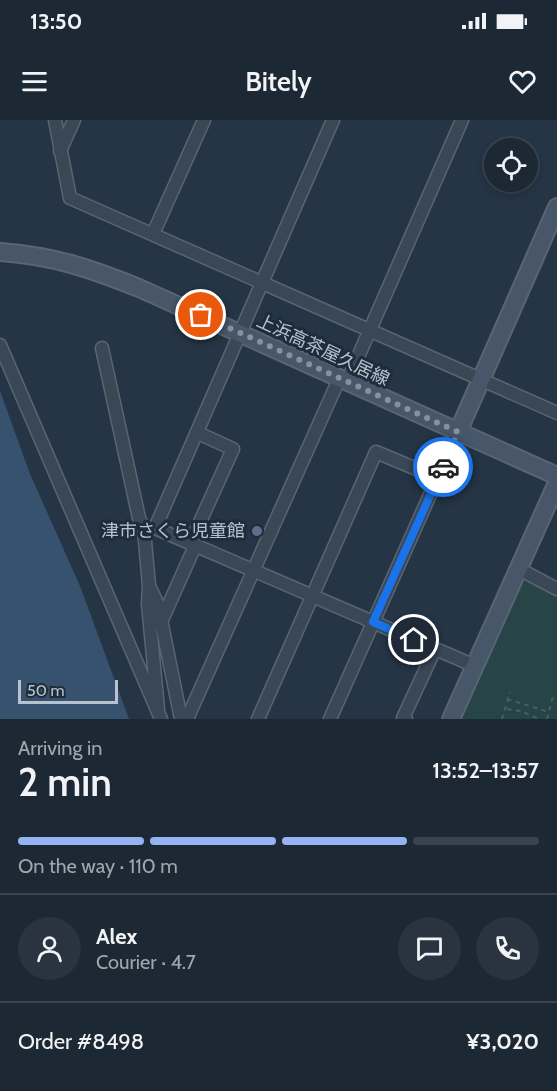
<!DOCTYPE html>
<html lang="en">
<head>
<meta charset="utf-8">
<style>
	:root { --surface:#1c2834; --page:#293440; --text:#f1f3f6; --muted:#a0a6ac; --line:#3a444f; --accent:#95b2f1 }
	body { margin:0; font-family:Cabin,"Noto Sans JP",sans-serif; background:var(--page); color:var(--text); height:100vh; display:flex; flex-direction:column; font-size:22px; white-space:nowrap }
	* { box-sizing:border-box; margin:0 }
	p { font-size:20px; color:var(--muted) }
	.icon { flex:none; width:33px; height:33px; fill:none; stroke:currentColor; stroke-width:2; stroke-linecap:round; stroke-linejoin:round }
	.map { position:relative; height:599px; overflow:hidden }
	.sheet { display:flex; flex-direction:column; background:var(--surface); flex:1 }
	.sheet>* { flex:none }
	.buttons { position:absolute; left:484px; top:18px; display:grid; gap:12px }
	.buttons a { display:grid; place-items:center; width:54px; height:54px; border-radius:50%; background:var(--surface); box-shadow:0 3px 9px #0003,0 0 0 2px var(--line); font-size:30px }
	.scale { position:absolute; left:18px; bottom:15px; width:100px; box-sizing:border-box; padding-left:6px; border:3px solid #b8c2ce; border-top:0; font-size:16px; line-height:21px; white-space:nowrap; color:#b8c2ce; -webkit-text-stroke:4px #1e2c3b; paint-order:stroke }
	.pin { position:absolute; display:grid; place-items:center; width:51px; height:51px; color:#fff; margin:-26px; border:3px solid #fff; border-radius:50%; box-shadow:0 2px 6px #0007 }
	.courier { position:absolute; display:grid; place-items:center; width:60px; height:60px; margin:-30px; border:4px solid #1a73e8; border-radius:50%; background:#fff; color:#222; box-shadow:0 2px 8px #0007 }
	.headline em { font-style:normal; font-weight:600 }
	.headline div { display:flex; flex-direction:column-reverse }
	.headline { display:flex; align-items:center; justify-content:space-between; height:102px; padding:0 18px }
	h1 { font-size:39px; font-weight:600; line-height:45px }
	.bar { display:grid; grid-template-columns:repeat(4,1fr); gap:9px 6px; align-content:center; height:72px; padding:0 18px }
	.bar i { height:8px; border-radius:4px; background:var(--line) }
	.bar .active { background:var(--accent) }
	.bar p { grid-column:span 4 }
	.line { display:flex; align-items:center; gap:15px; padding:0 18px; border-top:2px solid var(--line) }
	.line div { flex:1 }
	.round { display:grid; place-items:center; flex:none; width:63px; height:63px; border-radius:32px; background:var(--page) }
	.status { display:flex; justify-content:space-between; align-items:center; height:42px; padding:0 30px; background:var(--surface); direction:ltr }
	.status svg { height:16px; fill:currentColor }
	header { display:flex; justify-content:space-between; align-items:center; height:78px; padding:0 18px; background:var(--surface); font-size:27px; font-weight:600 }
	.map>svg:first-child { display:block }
</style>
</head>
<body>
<div class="status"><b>13:50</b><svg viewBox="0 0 49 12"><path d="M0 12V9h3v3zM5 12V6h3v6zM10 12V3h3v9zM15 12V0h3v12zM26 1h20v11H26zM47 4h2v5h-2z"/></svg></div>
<header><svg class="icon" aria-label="menu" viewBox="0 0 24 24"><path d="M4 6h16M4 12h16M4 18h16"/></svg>Bitely<svg class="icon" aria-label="heart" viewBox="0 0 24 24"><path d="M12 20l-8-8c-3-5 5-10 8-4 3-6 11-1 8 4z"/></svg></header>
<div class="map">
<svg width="557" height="599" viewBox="0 0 557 599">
	<rect width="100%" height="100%" fill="#253546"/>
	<!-- green -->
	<path fill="#274547" d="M 527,461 L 557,477 L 557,599 L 462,599 L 523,463 Z"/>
	<!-- water -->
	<path fill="#37526e" d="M 0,271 L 30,354 L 80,466 L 129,599 L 0,599 Z"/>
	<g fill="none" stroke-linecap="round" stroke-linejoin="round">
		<defs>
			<path id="street" d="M 55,0 L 70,78 L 557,293
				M 60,31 L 74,0
				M 153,114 L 204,0
				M 0,225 L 161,599
				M 102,228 L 139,398 L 144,410
				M 347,262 L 462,0
				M 155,408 L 333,0
				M 190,424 L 233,329 L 198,313
				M 519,449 L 557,469
				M 151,470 L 158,485 L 181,599
				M 161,502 L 195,426
				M 158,589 L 148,484 L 149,466 L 144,410 L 155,408 L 475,546
				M 187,599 L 340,257
				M 258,599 L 376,332 L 438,358
				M 330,599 L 458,312
				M 406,599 L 403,598 L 435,529"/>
			<path id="secondary" d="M 0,132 C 54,136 89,148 139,168 L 557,356
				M 458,312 L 557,87
				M 451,599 L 557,363"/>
		</defs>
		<!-- street casing -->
		<use href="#street" stroke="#586572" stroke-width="15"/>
		<!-- secondary casing -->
		<use href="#secondary" stroke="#586572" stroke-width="20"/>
		<!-- path -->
		<path stroke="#466262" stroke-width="2" stroke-dasharray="4.5 4.5" stroke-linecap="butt" d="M 507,579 L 549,592
			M 507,589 L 521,591 L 539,599
			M 502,599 L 510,572
			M 547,599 L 553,576"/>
		<!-- street -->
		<use href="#street" stroke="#3a4755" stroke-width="12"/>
		<!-- secondary -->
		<use href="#secondary" stroke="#475668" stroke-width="16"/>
	</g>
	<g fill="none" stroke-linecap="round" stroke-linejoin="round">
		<!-- done -->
		<path stroke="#85919e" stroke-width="6" stroke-dasharray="0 10.8" d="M 201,195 L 458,312 L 443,347"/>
		<!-- route -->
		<path stroke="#1a73e8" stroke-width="8" d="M 414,520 L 373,502 L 443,347"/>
	</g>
	<!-- markers -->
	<circle fill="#5c6f8a" stroke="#1e2c3b" stroke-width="2" cx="257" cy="411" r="6"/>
	<g text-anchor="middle" stroke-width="6" stroke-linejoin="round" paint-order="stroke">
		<!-- street labels -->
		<g font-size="18" fill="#b8c2ce" stroke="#1e2c3b">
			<text transform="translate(323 230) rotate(25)" y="6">上浜高茶屋久居線</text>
		</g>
		<!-- poi labels -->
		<g font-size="18" fill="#b8c2ce" stroke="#1e2c3b" text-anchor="end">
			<text x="245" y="417">津市さくら児童館</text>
		</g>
	</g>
</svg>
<div class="buttons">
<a><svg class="icon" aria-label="locate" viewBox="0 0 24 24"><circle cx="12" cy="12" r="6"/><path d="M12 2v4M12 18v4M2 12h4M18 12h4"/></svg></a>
</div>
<div class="scale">50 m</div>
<div class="pin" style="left:201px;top:195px;background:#ea580c"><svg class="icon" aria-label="bag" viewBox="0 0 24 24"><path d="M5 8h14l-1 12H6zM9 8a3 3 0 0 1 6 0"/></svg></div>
<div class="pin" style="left:414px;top:520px;background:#1f2937"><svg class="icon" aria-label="home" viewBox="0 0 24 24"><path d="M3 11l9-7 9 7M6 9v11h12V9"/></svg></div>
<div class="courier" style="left:443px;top:347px"><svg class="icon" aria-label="car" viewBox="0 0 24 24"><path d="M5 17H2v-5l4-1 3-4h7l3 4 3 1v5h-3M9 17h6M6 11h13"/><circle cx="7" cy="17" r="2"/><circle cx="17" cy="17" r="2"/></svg></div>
</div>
<section class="sheet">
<div class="headline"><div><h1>2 min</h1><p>Arriving in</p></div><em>13:52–13:57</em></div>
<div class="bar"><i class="active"></i><i class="active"></i><i class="active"></i><i></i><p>On the way · 110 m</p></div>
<div class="line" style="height:108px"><a class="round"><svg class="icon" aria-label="person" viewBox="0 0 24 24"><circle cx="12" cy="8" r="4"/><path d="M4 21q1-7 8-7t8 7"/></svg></a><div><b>Alex</b><p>Courier · 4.7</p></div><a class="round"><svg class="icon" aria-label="chat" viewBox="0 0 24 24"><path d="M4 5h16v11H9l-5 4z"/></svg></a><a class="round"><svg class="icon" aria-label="phone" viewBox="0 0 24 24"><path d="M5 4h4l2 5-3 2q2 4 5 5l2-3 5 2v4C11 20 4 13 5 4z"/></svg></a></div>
<div class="line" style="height:78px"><div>Order #8498</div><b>¥3,020</b></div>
</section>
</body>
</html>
